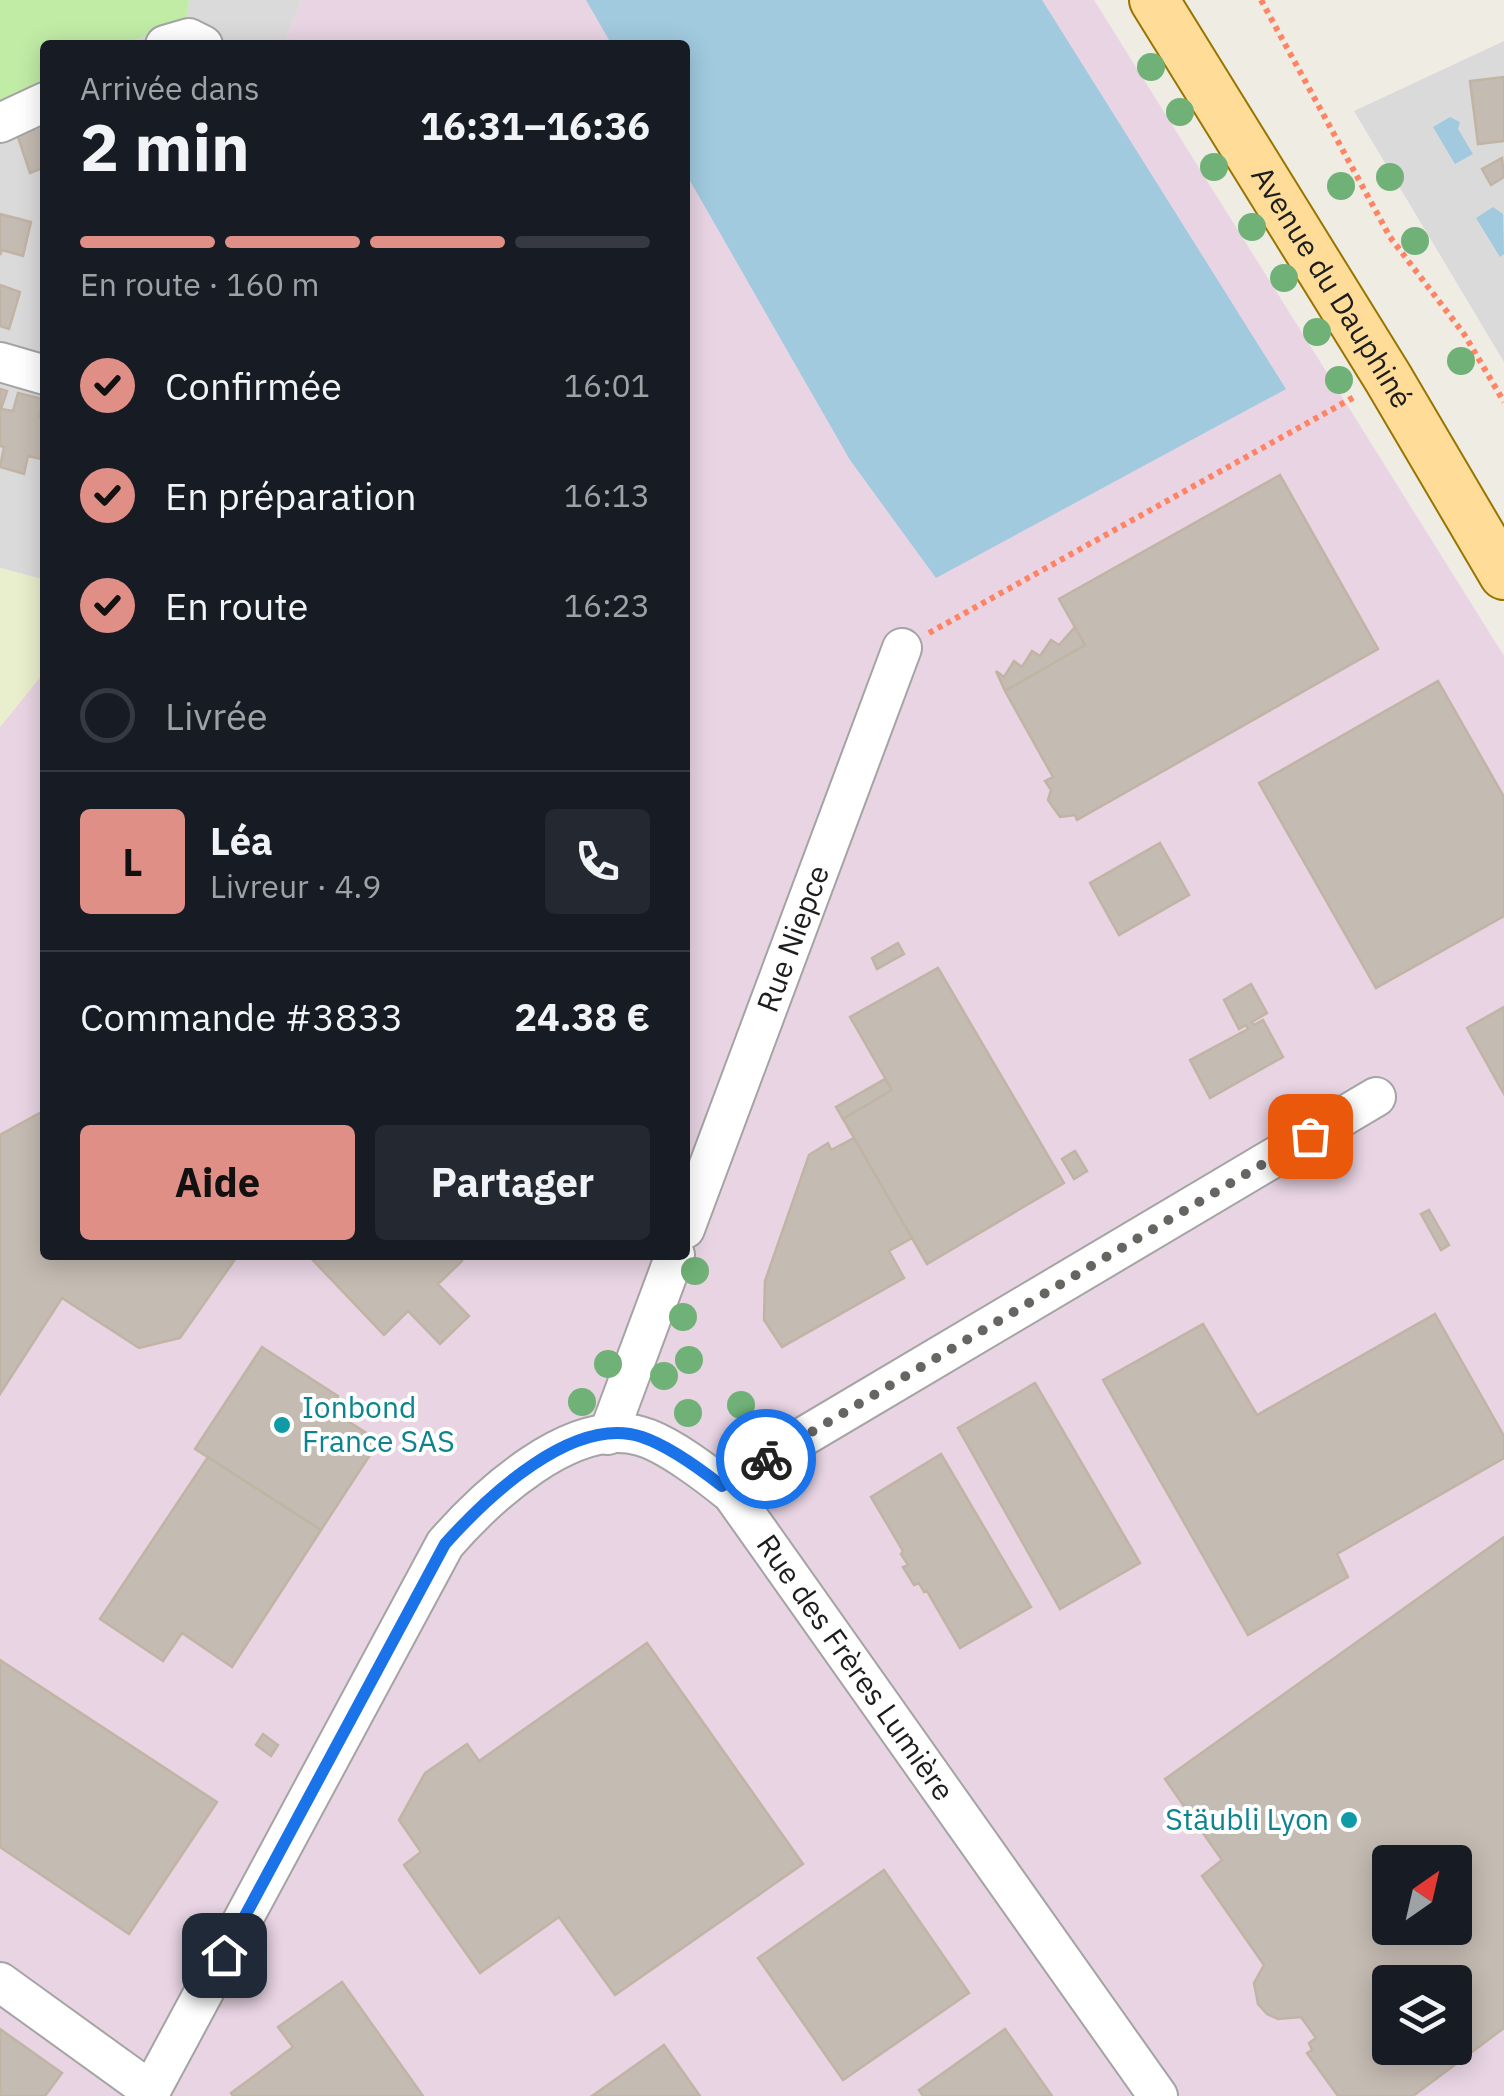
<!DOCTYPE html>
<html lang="fr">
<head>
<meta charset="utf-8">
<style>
	:root { --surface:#171b24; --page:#242831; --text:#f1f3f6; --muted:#9ea1a6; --line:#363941; --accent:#e08f87 }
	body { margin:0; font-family:"IBM Plex Sans",sans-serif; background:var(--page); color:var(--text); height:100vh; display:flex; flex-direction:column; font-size:38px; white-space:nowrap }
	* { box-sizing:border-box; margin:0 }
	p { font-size:32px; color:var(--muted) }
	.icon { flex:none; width:55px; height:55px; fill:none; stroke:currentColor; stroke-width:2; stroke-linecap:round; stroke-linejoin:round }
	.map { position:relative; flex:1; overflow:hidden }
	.details { position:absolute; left:40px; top:40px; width:650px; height:1220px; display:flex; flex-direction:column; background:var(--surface); border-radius:10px; box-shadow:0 5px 25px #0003 }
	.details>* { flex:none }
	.needle { width:65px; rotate:34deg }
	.buttons { position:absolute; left:1372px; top:1845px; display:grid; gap:20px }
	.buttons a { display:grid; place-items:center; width:100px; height:100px; border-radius:10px; background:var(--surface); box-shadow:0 5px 25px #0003; font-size:50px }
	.pin { position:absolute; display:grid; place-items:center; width:85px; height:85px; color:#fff; margin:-42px; border-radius:20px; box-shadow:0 5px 15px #0006 }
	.courier { position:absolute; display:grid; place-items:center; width:100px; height:100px; margin:-50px; border:8px solid #1a73e8; border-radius:50%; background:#fff; color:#222; box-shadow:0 2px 12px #0007 }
	.headline em { font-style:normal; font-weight:800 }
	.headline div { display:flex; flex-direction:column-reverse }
	.headline { display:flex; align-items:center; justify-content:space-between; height:170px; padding:0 40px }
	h1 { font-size:65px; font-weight:800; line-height:75px }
	.bar { display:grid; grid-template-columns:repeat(4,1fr); gap:15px 10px; align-content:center; height:120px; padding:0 40px }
	.bar i { height:12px; border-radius:8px; background:var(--line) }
	.bar .selected { background:var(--accent) }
	.bar p { grid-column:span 4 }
	.line { display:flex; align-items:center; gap:25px; padding:0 40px; border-top:2px solid var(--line) }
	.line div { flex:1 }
	.round { display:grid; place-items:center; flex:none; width:105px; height:105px; border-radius:10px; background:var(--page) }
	ol { padding:0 40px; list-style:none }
	li { display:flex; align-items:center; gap:30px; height:110px }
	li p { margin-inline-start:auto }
	li .icon { padding:10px; border-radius:50%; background:var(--accent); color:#111; stroke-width:4 }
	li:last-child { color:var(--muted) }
	li i { width:55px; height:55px; border:5px solid var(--line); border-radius:50% }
	.button { display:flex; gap:20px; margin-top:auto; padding:20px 40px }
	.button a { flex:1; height:115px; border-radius:10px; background:var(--accent); color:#111; font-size:40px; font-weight:800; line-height:115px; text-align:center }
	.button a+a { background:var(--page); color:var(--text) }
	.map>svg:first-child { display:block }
</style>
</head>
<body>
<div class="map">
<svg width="1504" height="2096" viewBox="0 0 1504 2096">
	<rect width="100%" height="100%" fill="#efece3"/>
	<!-- residential -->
	<path fill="#dbdada" d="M 189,0 L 302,0 L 283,45 L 124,45 L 187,17 Z
		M 1504,41 L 1504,362 L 1354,111 Z
		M 45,80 L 45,580 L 0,568 L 0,100 Z"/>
	<!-- industrial -->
	<path fill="#e8d4e3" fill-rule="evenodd" d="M 302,0 L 1094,0 L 1504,656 L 1504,2096 L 0,2096 L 0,727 L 45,671 L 45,1255 L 685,1255 L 685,45 L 283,45 ZM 1390,1862 L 1455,1862 L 1455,1928 L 1390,1928 ZM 1390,1982 L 1455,1982 L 1455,2048 L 1390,2048 Z"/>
	<!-- farmland -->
	<path fill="#e9efcd" d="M 0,568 L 45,580 L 45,671 L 0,727 Z"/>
	<!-- grass -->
	<path fill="#c1eca6" d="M 0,0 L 189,0 L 187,17 L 124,45 L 45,45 L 45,80 L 0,100 Z"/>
	<!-- water -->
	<path fill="#a1cadf" d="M 586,0 L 1042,0 L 1286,389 L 936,578 L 850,460 L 685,172 L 685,45 L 612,45 Z
		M 1450,117 L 1460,122 L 1458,129 L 1473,154 L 1455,164 L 1433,127 Z
		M 1493,207 L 1503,214 L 1504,254 L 1500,257 L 1476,218 Z"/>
	<!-- building -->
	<path fill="#c4bbb2" stroke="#c1b4a4" stroke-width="2.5" fill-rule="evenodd" d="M 1504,77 L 1504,141 L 1478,144 L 1470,81 Z
		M 45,116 L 45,174 L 42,168 L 30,173 L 16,131 Z
		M 1502,158 L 1504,177 L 1491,185 L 1482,169 Z
		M 0,214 L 31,222 L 23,256 L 2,250 L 0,255 Z
		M 0,285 L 20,292 L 9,329 L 0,326 Z
		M 0,389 L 7,391 L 1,409 L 13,411 L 18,393 L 43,399 L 39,417 L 45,419 L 45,460 L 28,456 L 24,474 L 0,467 L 4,447 L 0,446 Z
		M 1280,475 L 1378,649 L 1077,820 L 1075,815 L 1060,817 L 1048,800 L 1051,790 L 1045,781 L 1053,777 L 1005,691 L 1085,645 L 1059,599 Z
		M 1075,627 L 1085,645 L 1005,691 L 996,671 L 1004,677 L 1014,661 L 1022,667 L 1032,651 L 1040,656 L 1051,640 L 1059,645 Z
		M 1438,681 L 1504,797 L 1504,916 L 1376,988 L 1259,783 Z
		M 1160,843 L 1189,895 L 1119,935 L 1090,883 Z
		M 898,943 L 904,954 L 877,969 L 872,958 Z
		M 938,968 L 1064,1183 L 927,1264 L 843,1119 L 892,1090 L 850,1017 Z
		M 1251,984 L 1267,1013 L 1252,1022 L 1254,1025 L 1263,1020 L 1283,1057 L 1210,1098 L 1190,1060 L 1248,1029 L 1246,1025 L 1239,1029 L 1224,1000 Z
		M 1504,1007 L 1504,1094 L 1467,1028 Z
		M 885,1079 L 892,1090 L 843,1119 L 836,1107 Z
		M 45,1110 L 45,1255 L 238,1255 L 180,1338 L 139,1348 L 62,1298 L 0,1394 L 0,1135 Z
		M 854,1138 L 912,1238 L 889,1251 L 904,1278 L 782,1347 L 764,1320 L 765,1281 L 809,1155 L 828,1143 L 831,1150 Z
		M 1075,1151 L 1087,1171 L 1074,1179 L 1062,1159 Z
		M 1429,1210 L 1449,1245 L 1441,1250 L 1421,1214 Z
		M 308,1255 L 456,1255 L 462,1261 L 438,1284 L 469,1316 L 440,1344 L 408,1311 L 384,1335 Z
		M 1435,1314 L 1504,1436 L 1504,1458 L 1337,1554 L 1348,1577 L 1248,1635 L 1103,1380 L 1203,1324 L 1257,1415 Z
		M 262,1347 L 338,1396 L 329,1409 L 379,1441 L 321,1530 L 195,1449 Z
		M 1035,1383 L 1140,1563 L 1060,1609 L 958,1428 Z
		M 941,1454 L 1031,1607 L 960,1648 L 927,1591 L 924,1592 L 919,1583 L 914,1585 L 903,1567 L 908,1565 L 901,1554 L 903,1551 L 871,1497 Z
		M 208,1457 L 321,1530 L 232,1667 L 182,1633 L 163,1661 L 100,1619 Z
		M 1504,1537 L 1504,2028 L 1413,2096 L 1338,2096 L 1307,2053 L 1312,2050 L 1309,2043 L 1316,2038 L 1301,2017 L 1278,2019 L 1267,2014 L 1258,2004 L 1254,1983 L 1264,1965 L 1202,1876 L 1222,1860 L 1165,1779 ZM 1390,1862 L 1455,1862 L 1455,1928 L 1390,1928 ZM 1390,1982 L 1455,1982 L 1455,2048 L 1390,2048 Z
		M 647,1643 L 803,1864 L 615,1995 L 559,1917 L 480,1973 L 404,1865 L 421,1852 L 399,1820 L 425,1773 L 467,1744 L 479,1761 Z
		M 0,1660 L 217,1802 L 129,1934 L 0,1847 Z
		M 263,1734 L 278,1745 L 271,1756 L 256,1745 Z
		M 884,1870 L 969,1993 L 843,2080 L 758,1958 Z
		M 342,1982 L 423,2096 L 233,2096 L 231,2093 L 293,2047 L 278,2027 Z
		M 0,2029 L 62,2073 L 45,2096 L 0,2096 Z
		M 1005,2029 L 1052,2096 L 923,2096 L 919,2090 Z
		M 664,2045 L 700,2096 L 592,2096 Z"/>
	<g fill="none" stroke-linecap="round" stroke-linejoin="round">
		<defs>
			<g id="minor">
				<path d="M 165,45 L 189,38 L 203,45"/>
				<path d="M 0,123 L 45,102"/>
				<path d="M 0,362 L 45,375"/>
				<path id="s1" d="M 685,1229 L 902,648"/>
				<path d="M 608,1435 L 675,1255"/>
				<path d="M 722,1485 L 1376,1097"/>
				<path d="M 0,1982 L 151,2091"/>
				<path id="s2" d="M 148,2096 L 445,1544 C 486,1497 571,1417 640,1436 C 667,1443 710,1476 732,1494 L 1158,2096"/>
			</g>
			<g id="major">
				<path id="s3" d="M 1154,0 L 1388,378 L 1504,575"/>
			</g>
		</defs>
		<!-- minor casing -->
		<use href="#minor" stroke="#a4a4a4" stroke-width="42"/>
		<!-- major casing -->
		<use href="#major" stroke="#977500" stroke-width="52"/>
		<!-- path -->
		<path stroke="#ff8464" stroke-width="6" stroke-dasharray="5 5" stroke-linecap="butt" d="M 1261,0 L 1390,237 L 1464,334 L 1504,402
			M 929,633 L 1356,396"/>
		<!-- minor -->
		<use href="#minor" stroke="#fff" stroke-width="38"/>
		<!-- major -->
		<use href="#major" stroke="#ffdd98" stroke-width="48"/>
	</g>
	<!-- trees -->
	<g fill="#6fb176">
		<circle cx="1151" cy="67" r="14"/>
		<circle cx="1180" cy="112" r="14"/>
		<circle cx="1214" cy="167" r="14"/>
		<circle cx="1390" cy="177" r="14"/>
		<circle cx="1341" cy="186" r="14"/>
		<circle cx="1252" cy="227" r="14"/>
		<circle cx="1415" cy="241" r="14"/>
		<circle cx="1284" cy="278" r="14"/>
		<circle cx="1317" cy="332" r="14"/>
		<circle cx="1461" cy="361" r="14"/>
		<circle cx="1339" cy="380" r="14"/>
		<circle cx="695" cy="1271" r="14"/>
		<circle cx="683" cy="1317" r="14"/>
		<circle cx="689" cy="1360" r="14"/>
		<circle cx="608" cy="1364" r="14"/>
		<circle cx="664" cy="1376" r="14"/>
		<circle cx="582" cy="1402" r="14"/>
		<circle cx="741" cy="1405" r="14"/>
		<circle cx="688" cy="1413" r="14"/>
	</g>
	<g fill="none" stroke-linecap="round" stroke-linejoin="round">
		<!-- done -->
		<path stroke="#666562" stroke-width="10" stroke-dasharray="0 18" d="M 766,1459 L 1310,1136"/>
		<!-- route -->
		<path stroke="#1a73e8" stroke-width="12" d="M 224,1955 L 445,1544 C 486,1498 573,1414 642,1437 C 669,1446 699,1468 722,1486 L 766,1459"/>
	</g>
	<!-- markers -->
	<g fill="#0f9aa8" stroke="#fff" stroke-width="4">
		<circle cx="282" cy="1425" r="10"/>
		<circle cx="1349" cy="1820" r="10"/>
	</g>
	<g text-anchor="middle" stroke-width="8" stroke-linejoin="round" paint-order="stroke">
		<!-- street labels -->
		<g font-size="30" fill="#1d1d1d" stroke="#fff">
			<text dy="10" stroke="none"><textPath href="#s3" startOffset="338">Avenue du Dauphiné</textPath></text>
			<text dy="10" stroke="none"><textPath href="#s1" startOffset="310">Rue Niepce</textPath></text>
			<text dy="10" stroke="none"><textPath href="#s2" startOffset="1182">Rue des Frères Lumière</textPath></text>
		</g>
		<!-- culture labels -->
		<g font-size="30" fill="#0d838f" stroke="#fff" text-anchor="start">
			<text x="302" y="1418">Ionbond<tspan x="302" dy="34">France SAS</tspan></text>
			<text x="1329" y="1830" text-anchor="end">Stäubli Lyon</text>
		</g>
	</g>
</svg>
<div class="buttons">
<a><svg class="needle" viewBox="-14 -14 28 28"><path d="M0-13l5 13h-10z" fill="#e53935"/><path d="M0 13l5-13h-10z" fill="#9ea1a6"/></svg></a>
<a><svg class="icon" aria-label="layers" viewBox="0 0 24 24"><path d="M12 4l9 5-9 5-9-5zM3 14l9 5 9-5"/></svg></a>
</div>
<div class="pin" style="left:1310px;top:1136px;background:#ea580c"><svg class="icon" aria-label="bag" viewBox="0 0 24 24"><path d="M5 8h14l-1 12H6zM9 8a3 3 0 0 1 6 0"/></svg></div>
<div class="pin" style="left:224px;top:1955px;background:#1f2937"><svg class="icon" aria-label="home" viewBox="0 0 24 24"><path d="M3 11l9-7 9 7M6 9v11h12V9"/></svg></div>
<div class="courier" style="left:766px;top:1459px"><svg class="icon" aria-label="bike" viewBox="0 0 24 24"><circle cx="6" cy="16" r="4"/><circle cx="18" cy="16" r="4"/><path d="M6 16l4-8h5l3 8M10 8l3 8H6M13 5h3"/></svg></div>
<section class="details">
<div class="headline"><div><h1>2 min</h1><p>Arrivée dans</p></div><em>16:31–16:36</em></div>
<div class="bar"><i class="selected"></i><i class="selected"></i><i class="selected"></i><i></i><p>En route · 160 m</p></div>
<ol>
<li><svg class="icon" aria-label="check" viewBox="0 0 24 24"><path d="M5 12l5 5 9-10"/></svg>Confirmée<p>16:01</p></li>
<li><svg class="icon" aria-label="check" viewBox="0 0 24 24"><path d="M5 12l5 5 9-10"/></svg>En préparation<p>16:13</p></li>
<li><svg class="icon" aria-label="check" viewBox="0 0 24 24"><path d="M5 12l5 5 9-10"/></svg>En route<p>16:23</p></li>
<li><i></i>Livrée</li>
</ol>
<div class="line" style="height:180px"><b class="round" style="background:var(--accent);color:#111">L</b><div><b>Léa</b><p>Livreur · 4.9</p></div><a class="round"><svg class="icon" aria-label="phone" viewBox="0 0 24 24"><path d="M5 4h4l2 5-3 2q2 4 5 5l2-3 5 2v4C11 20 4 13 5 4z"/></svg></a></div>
<div class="line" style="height:130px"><div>Commande #3833</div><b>24.38 €</b></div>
<div class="button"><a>Aide</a><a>Partager</a></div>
</section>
</div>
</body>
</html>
